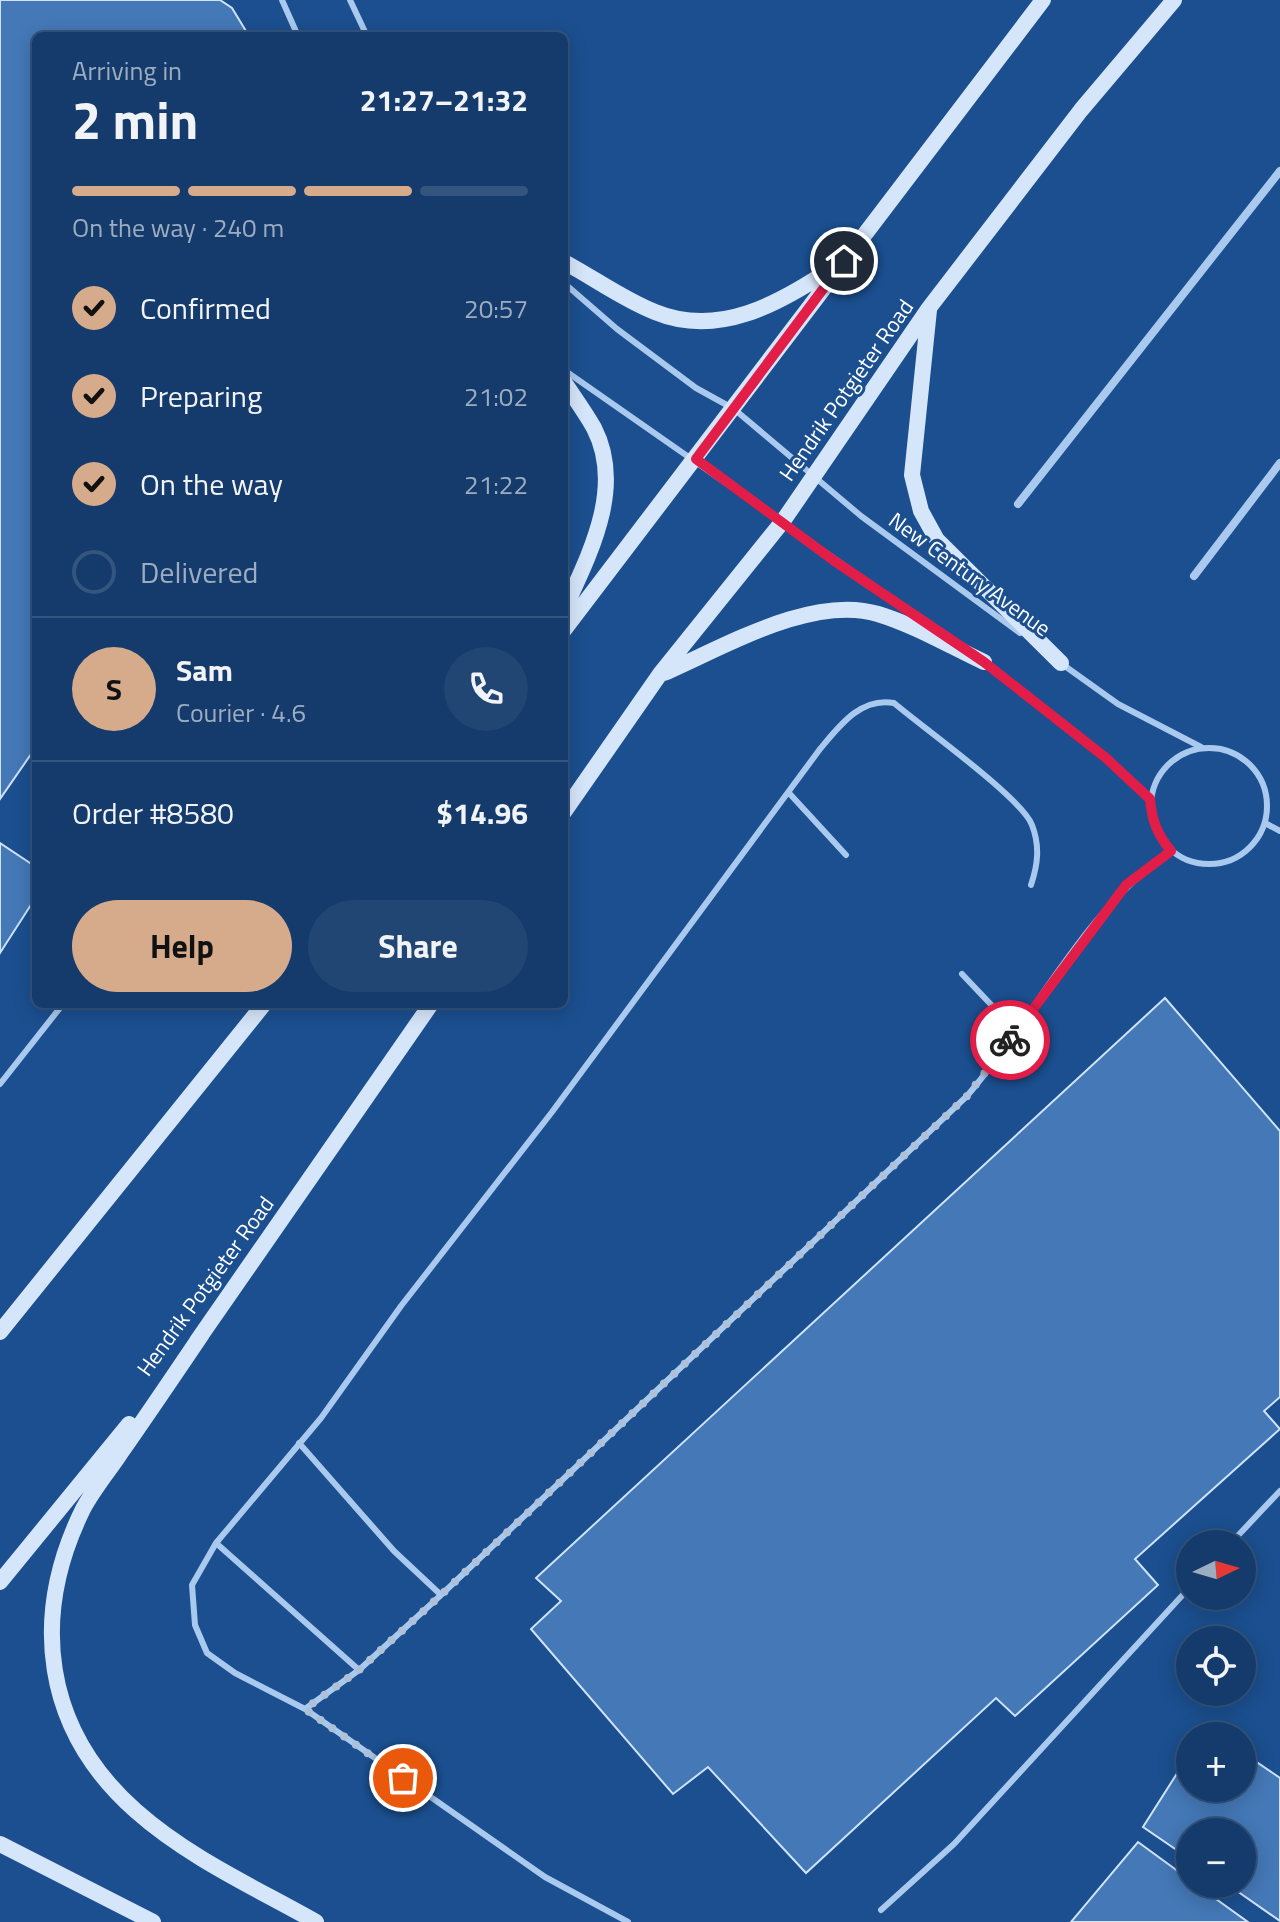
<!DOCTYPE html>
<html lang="en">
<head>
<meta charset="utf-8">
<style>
	:root { --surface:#143b6b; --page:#214673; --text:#f1f3f6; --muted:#9dadc1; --line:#33557e; --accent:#d6ab8b }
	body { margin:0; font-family:"Titillium Web",sans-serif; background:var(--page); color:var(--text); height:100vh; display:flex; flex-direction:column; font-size:30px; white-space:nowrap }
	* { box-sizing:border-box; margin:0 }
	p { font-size:26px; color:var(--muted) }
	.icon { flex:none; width:44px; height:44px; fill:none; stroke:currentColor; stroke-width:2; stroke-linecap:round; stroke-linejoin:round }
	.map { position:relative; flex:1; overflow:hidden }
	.side { position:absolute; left:32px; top:32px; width:536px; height:976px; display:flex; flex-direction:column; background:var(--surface); border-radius:12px; box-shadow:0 4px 20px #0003,0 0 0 2px var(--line) }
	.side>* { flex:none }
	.needle { width:52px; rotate:85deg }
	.buttons { position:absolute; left:1176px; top:1530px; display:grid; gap:16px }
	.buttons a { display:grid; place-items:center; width:80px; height:80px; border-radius:50%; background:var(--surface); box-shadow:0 4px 20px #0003,0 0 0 2px var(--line); font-size:40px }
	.pin { position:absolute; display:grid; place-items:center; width:68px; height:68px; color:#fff; margin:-34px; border:4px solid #fff; border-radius:50%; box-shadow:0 2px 8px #0007 }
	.courier { position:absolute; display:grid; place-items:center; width:80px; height:80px; margin:-40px; border:6px solid #e11d48; border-radius:50%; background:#fff; color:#222; box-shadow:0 2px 10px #0007 }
	.headline em { font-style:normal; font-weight:700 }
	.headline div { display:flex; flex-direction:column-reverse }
	.headline { display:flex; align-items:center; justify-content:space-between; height:136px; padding:0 40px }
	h1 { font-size:52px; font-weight:700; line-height:60px }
	.bar { display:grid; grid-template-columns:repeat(4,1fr); gap:12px 8px; align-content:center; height:96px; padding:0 40px }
	.bar i { height:10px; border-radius:6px; background:var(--line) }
	.bar .on { background:var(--accent) }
	.bar p { grid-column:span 4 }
	.line { display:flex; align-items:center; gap:20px; padding:0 40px; border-top:2px solid var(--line) }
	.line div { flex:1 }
	.round { display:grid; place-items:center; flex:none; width:84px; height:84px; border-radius:42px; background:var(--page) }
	ol { padding:0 40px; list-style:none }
	li { display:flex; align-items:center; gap:24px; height:88px }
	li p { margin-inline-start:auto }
	li .icon { padding:8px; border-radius:50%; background:var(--accent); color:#111; stroke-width:4 }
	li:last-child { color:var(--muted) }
	li i { width:44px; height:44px; border:4px solid var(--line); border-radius:50% }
	.action { display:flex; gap:16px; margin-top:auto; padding:16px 40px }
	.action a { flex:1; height:92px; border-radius:48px; background:var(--accent); color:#111; font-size:32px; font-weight:700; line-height:92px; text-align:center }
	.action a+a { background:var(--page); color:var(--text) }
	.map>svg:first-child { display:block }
</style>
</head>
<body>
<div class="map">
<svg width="1280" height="1922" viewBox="0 0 1280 1922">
	<rect width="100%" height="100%" fill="#1b4f8f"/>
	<!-- building -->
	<path fill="#4478b7" stroke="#cfe3fa" stroke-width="2" d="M 0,0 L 220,0 L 232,8 L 249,36 L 36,36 L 36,747 L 0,799 Z
		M 0,0 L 220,0 L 232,8 L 249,36 L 36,36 L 36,747 L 0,799 Z
		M 0,843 L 36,867 L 36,897 L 0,953 Z
		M 1165,998 L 1280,1131 L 1280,1397 L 1264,1411 L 1280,1429 L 1135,1559 L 1158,1585 L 1015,1716 L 996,1698 L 806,1873 L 708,1767 L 673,1794 L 531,1629 L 561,1601 L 536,1578 Z
		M 1242,1752 L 1280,1778 L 1280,1921 L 1227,1884 L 1242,1884 L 1242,1832 L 1190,1832 L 1190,1859 L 1143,1827 L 1190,1753 L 1190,1788 L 1242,1788 Z
		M 1138,1842 L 1190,1880 L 1190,1884 L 1195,1884 L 1248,1922 L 1071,1922 Z"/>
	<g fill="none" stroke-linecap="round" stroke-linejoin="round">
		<!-- lane -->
		<path stroke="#a9c9ee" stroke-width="6" d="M 282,0 L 298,36
			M 350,0 L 367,36
			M 564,283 L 617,329 L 696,388 L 734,409 L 861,516 L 1020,633
			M 564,370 L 938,631
			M 984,662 L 1106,758 L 1150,799
			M 1062,664 L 1118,704 L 1201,747
			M1151 806a58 58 0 1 1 116 0a58 58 0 1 1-116 0Z
			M 789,793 L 846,855
			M 1265,823 L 1280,831
			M 962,974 L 1016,1031
			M 0,1084 L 63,1004
			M 299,1443 L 394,1551 L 441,1595
			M 216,1543 L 359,1670
			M 1230,1544 L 1280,1491
			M 305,1709 L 359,1670 L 441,1595 L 967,1096 C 1036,1016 1082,912 1171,851
			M 881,1910 L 954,1844 L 1190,1587
			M 628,1922 L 545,1877 L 305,1709 L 235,1673 L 207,1653 L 195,1625 L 192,1585 L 216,1543 L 321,1418 L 401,1306 L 552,1112 L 820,749 C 840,725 861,697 894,703 C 922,727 1022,798 1032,825 C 1040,846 1038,864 1031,885"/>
		<!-- street -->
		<path stroke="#a9c9ee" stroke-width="8" d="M 1018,504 L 1280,171
			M 1194,576 L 1280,463"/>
		<!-- secondary -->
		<path stroke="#d6e6fa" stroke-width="16" d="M 564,262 C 594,278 624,300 655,312 C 718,338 779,304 831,269
			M 929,310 L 912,475 L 921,511 L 937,540 L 1061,663
			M 564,382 C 574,397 585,412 594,428 C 625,488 589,555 564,610
			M 564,630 L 1043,0
			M 664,673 C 724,647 813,594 878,614 C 914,625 950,646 984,662
			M 564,812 L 660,674 L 783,521 L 929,308 L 1081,110 L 1174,0
			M 0,1332 L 264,1004
			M 202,1334 C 175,1374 148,1414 120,1454 C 108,1472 93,1490 83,1509 C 30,1617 43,1729 136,1811 C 189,1858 256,1888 316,1922
			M 197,1341 L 431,1004
			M 0,1582 L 129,1424
			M 0,1844 L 153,1922"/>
	</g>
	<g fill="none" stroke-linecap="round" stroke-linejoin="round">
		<!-- done -->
		<path stroke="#afc1d8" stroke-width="8" stroke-dasharray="0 14.4" d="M 403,1778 L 305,1709 L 359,1670 L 441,1595 L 967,1096 L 1010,1040"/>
		<!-- route -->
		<path stroke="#e11d48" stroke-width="10" d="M 844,261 L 696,459 L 833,560 L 984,662 L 1106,758 L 1150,799 C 1152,821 1157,834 1171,851 L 1126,885 L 1010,1040"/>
	</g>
	<g text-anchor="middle" stroke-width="6" stroke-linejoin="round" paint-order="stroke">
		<!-- street labels -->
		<g font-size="22" fill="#fff" stroke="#1b4f8f">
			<text transform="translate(846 390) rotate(-55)" y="8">Hendrik Potgieter Road</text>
			<text transform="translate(970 574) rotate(36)" y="8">New Century Avenue</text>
			<text transform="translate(205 1286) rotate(-54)" y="8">Hendrik Potgieter Road</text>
		</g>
	</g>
</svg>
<div class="buttons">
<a><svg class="needle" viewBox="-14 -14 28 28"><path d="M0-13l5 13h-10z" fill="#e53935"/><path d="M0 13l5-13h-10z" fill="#9dadc1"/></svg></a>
<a><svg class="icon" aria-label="locate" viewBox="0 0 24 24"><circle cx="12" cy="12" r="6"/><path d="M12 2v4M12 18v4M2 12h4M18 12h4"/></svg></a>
<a>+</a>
<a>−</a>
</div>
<div class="pin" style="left:403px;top:1778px;background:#ea580c"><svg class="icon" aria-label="bag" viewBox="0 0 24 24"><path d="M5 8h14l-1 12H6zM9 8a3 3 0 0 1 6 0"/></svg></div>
<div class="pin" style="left:844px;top:261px;background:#1f2937"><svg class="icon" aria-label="home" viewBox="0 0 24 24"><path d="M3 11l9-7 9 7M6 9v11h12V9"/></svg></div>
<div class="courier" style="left:1010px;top:1040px"><svg class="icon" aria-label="bike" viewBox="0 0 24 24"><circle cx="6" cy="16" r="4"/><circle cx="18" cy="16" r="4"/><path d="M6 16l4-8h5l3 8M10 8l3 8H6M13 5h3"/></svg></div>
<section class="side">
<div class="headline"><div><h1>2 min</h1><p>Arriving in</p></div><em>21:27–21:32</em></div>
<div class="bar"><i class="on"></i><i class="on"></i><i class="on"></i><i></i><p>On the way · 240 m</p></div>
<ol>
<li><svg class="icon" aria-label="check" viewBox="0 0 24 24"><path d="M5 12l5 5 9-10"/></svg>Confirmed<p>20:57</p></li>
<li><svg class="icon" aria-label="check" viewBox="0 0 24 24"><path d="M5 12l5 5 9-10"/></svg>Preparing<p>21:02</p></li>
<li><svg class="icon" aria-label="check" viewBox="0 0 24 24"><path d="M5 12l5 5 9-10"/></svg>On the way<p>21:22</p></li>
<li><i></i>Delivered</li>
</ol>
<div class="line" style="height:144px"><b class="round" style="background:var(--accent);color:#111">S</b><div><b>Sam</b><p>Courier · 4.6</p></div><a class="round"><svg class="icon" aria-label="phone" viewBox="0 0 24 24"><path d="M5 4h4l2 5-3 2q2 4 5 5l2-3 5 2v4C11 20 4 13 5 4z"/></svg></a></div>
<div class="line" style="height:104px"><div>Order #8580</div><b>$14.96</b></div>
<div class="action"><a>Help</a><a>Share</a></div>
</section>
</div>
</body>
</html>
